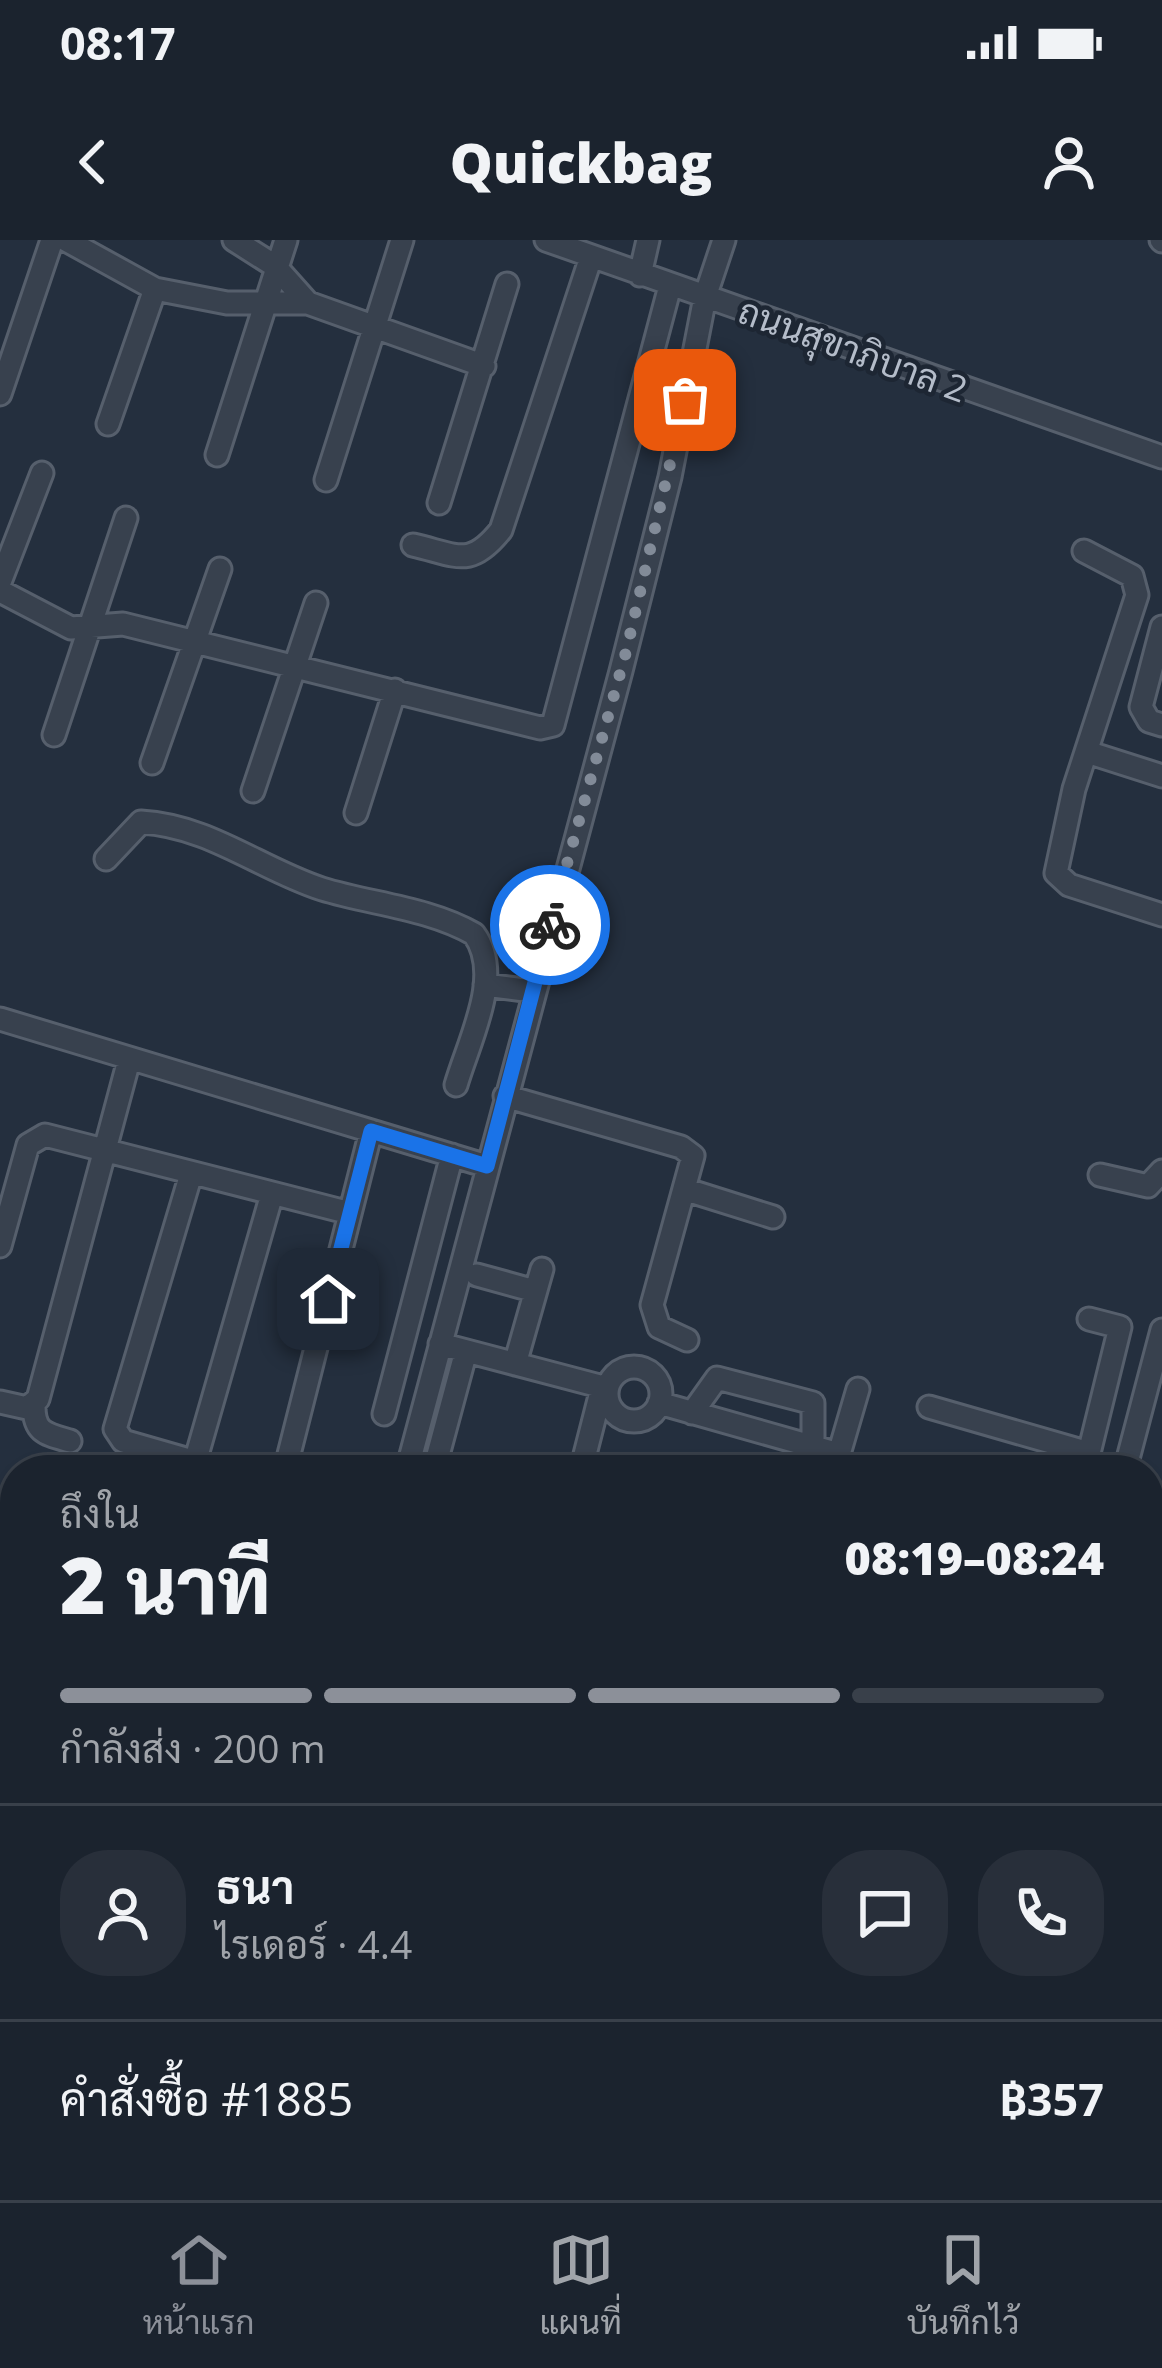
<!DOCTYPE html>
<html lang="th">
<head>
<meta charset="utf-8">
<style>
	:root { --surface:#1b232e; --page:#282f3a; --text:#f1f3f6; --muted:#a0a4aa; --line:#39404a; --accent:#8c9099 }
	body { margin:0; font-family:"Open Sans",Sarabun,sans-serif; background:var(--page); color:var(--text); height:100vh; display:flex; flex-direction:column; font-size:45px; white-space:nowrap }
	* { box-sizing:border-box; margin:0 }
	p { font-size:39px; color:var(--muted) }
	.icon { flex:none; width:66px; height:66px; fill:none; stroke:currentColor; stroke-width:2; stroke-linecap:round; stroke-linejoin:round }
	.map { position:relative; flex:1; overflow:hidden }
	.details { position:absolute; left:0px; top:1215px; width:1164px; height:747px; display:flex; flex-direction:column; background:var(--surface); border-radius:48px 48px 0 0; box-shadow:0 3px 9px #0004,0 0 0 3px var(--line) }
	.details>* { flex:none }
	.pin { position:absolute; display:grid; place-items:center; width:102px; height:102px; color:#fff; margin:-51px; border-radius:24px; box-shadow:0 6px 18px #0006 }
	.courier { position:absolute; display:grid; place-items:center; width:120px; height:120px; margin:-60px; border:9px solid #1a73e8; border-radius:50%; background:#fff; color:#222; box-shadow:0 3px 15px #0007 }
	.summary em { font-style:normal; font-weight:800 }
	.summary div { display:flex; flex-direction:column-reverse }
	.summary { display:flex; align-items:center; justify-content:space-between; height:204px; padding:0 60px }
	h1 { font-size:78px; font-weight:800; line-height:90px }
	.bar { display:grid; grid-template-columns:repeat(4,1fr); gap:18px 12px; align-content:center; height:144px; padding:0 60px }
	.bar i { height:15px; border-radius:9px; background:var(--line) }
	.bar .selected { background:var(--accent) }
	.bar p { grid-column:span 4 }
	.line { display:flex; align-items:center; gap:30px; padding:0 60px; border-top:3px solid var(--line) }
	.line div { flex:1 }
	.round { display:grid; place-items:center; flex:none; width:126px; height:126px; border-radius:48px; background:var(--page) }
	.status { display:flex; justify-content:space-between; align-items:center; height:84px; padding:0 60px; background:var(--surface); direction:ltr }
	.status svg { height:33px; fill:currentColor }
	header { display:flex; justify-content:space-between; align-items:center; height:156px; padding:0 60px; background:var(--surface); font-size:54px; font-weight:800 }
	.menu { display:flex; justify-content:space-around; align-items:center; height:168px; border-top:3px solid var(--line); background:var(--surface); font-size:33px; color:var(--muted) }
	.menu a { display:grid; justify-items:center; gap:6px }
	.menu .selected { color:var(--accent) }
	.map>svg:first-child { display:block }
</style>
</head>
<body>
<div class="status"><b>08:17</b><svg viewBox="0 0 49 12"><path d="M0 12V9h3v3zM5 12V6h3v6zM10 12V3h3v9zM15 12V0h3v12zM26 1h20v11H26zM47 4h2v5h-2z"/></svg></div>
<header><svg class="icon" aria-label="back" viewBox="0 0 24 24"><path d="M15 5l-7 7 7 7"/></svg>Quickbag<svg class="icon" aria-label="person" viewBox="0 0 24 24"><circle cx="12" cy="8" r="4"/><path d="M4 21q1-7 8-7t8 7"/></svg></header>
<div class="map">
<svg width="1162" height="1960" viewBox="0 0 1162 1960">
	<rect width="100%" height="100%" fill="#242f3e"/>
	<!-- water -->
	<path fill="#394c67" d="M 0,1435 L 15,1437 L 15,1693 L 0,1692 Z"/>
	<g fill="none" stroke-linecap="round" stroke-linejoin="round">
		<!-- canal -->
		<path stroke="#394c67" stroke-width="18" d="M 0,1714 L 15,1715
			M 1149,1744 L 1162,1745"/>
		<defs>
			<path id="minor" d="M 66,0 L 155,49 L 227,63 L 308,63 L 484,126
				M 234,0 L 275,26 L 308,63
				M 546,0 L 1162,217
				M 1161,0 L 1162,1
				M 640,35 L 648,0
				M 0,154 L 52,0
				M 108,184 L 155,49
				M 217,215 L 286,0
				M 326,240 L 402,0
				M 439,263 L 507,44
				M 413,305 C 457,315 470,329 501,290 L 591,17
				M 1084,311 L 1132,336 L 1137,355 L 1074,549 L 1056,633 L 1069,645 L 1162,675
				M 0,342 L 42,233
				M 0,351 L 71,388 L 123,384 L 540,488 L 553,485 L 670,46
				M 1162,387 L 1141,467 L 1149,481 L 1162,485
				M 54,495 L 126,278
				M 1087,512 L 1162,536
				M 152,523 L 220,329
				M 253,551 L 316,363
				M 356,573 L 395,450
				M 106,619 L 141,582 C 210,586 260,629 322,649 C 371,664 429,668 474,694 C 504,735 469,800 456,845
				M 485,745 L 532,751
				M 0,779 L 487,926
				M 505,856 L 681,907 L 693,916 L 652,1065 L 659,1087 L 687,1100
				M 191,934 L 115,1189 L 123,1201 L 224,1230
				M 1100,935 L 1148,946 L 1162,931
				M 687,950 L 773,977
				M 0,1006 L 28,905 L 45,895 L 350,973
				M 477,1035 L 535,1051
				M 440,1104 L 607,1148
				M 515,1124 L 542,1029
				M607 1154a27 27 0 1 1 54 0a27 27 0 1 1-54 0Z
				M 0,1162 L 27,1168 L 38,1159 L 129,820
				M 659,1163 L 839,1214 L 858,1149
				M 34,1166 C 34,1193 46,1194 70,1201
				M 929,1167 L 1089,1213 L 1120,1087 L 1089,1079
				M 692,1173 L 717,1138 L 813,1163 L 813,1207
				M 384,1174 L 452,915
				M 195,1222 L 272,954
				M 285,1230 L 371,891
				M 407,1230 L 621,431 L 670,237 L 705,57 L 724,0
				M 434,1230 L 466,1111
				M 581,1230 L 602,1148
				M 1125,1230 L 1162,1090
				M 0,1383 L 15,1387
				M 1149,1447 L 1162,1450
				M 1149,1695 L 1162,1695
				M 0,1808 L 15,1810
				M 0,1903 L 15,1894
				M 1149,1926 L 1162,1932
				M 208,1960 L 232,1947"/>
		</defs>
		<!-- minor casing -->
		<use href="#minor" stroke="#565f6c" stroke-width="27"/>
		<!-- minor -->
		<use href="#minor" stroke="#38414e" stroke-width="21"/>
	</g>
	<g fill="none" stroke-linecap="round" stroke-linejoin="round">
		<!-- done -->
		<path stroke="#828b98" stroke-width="12" stroke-dasharray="0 21.6" d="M 550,685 L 626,412 L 685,160"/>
		<!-- route -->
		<path stroke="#1a73e8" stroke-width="15" d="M 328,1059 L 371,891 L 487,926 L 550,685"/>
	</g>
	<g text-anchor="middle" stroke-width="9" stroke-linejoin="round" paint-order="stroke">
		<!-- street labels -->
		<g font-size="36" fill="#b4bcc9" stroke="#1d2633">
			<text transform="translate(853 110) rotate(20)" y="13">ถนนสุขาภิบาล 2</text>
		</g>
	</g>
</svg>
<div class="pin" style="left:685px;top:160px;background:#ea580c"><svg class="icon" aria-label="bag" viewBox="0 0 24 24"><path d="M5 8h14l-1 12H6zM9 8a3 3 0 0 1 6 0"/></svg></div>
<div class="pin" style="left:328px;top:1059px;background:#1f2937"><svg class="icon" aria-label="home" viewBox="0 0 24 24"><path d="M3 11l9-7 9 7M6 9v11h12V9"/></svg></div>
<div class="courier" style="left:550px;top:685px"><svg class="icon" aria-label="bike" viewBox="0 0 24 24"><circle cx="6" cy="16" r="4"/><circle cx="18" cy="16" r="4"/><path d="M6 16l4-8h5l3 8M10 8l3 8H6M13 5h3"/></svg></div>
<section class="details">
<div class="summary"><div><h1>2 นาที</h1><p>ถึงใน</p></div><em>08:19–08:24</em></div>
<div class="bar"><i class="selected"></i><i class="selected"></i><i class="selected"></i><i></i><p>กำลังส่ง · 200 m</p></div>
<div class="line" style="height:216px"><a class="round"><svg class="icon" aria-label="person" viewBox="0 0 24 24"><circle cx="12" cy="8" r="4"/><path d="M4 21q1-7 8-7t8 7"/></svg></a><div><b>ธนา</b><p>ไรเดอร์ · 4.4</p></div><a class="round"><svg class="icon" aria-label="chat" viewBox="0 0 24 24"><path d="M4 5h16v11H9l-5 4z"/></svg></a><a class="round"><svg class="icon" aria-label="phone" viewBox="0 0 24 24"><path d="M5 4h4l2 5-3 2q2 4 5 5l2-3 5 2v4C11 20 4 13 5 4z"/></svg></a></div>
<div class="line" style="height:156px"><div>คำสั่งซื้อ #1885</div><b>฿357</b></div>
</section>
</div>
<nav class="menu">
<a class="selected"><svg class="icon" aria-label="home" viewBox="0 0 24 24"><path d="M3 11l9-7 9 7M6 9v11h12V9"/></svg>หน้าแรก</a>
<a><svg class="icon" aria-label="map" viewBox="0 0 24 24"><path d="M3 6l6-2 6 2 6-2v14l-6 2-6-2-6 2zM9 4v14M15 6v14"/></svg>แผนที่</a>
<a><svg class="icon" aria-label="saved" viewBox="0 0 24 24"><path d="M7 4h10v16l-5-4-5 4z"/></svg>บันทึกไว้</a>
</nav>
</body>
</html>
